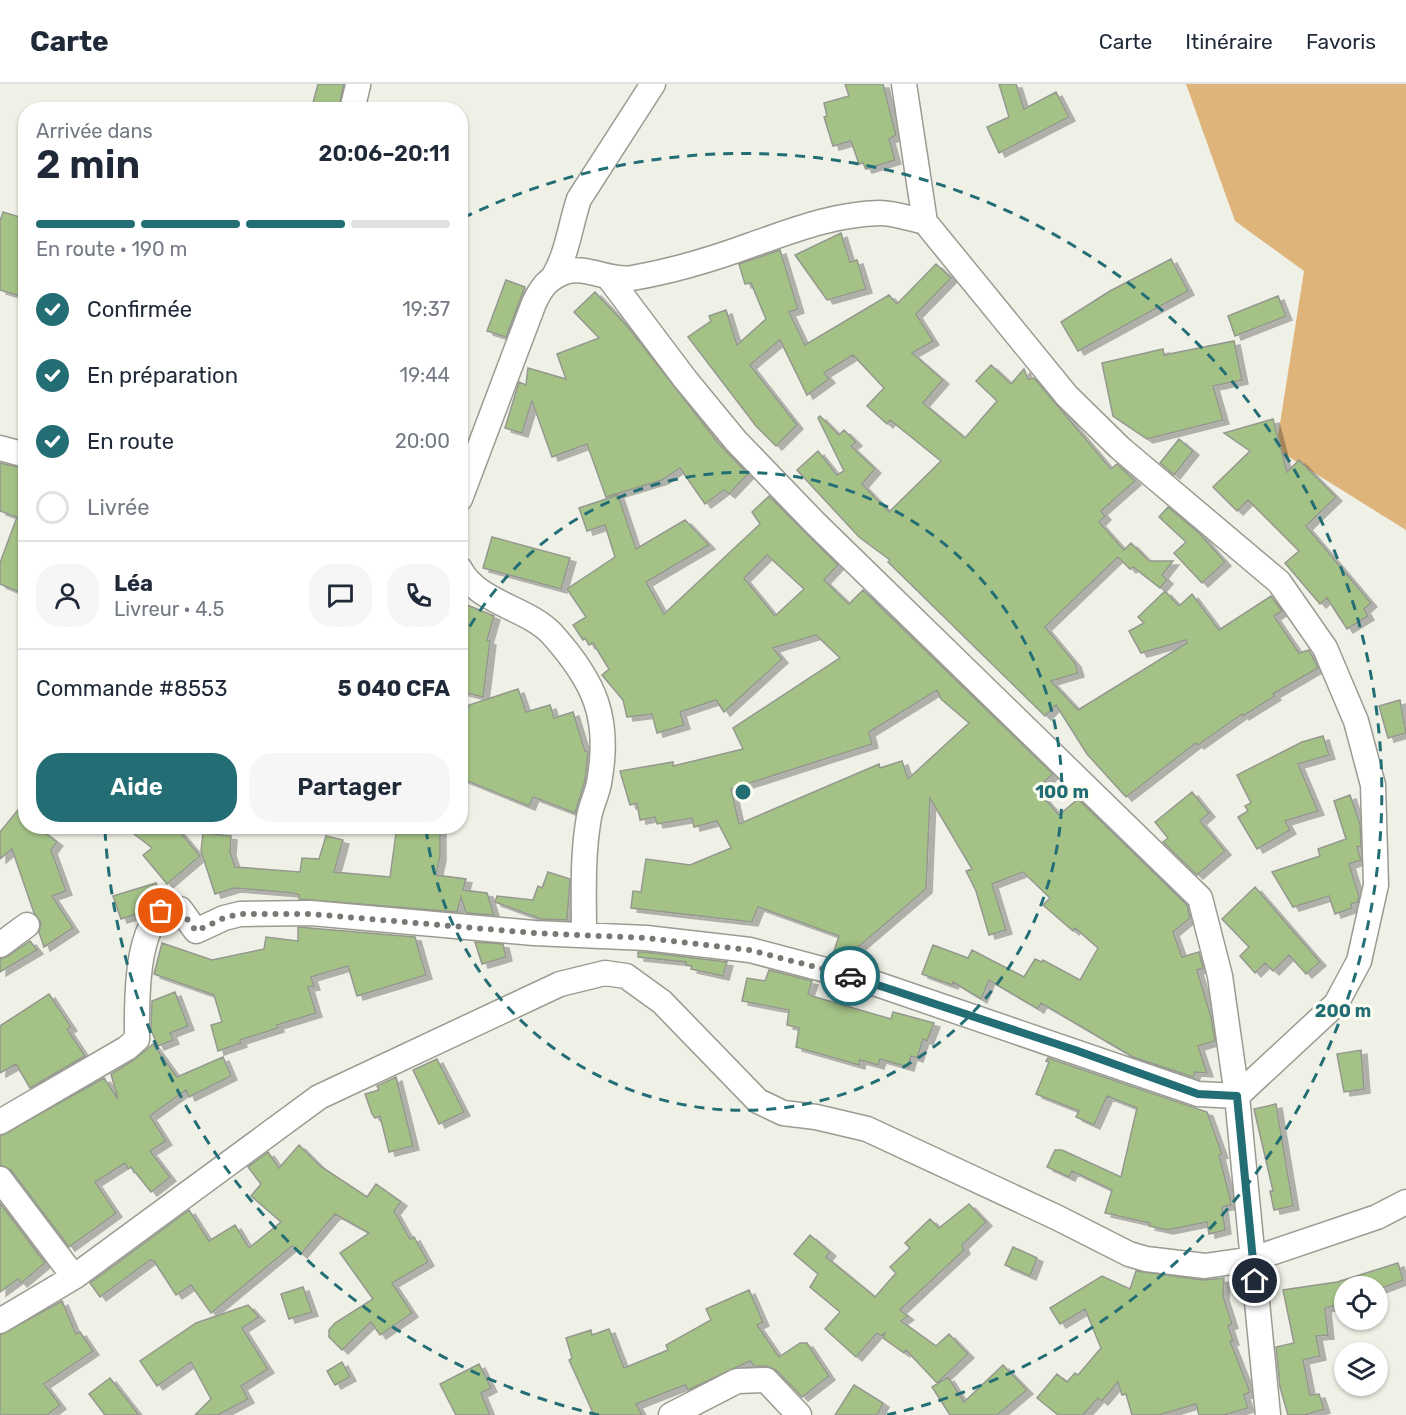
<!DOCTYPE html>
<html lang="fr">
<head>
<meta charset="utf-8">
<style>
	:root { --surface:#fff; --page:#f6f6f7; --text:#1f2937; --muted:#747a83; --line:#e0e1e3; --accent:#236e75 }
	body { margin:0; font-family:Rubik,sans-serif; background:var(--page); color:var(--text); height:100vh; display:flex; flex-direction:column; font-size:22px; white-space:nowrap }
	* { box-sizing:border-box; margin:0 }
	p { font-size:20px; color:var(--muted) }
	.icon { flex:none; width:33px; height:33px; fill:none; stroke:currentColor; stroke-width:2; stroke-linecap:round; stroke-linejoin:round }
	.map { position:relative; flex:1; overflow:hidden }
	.sheet { position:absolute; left:18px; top:18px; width:450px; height:732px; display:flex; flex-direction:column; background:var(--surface); border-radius:24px; box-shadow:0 2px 4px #0004 }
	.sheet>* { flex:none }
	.fabs { position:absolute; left:1334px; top:1192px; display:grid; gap:12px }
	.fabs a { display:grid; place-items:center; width:54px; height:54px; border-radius:50%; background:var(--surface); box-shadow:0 2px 4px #0004; font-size:30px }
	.pin { position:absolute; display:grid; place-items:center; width:51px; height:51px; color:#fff; margin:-26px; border:3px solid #fff; border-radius:50%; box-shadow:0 2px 6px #0007 }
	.courier { position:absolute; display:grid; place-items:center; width:60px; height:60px; margin:-30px; border:4px solid #236e75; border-radius:50%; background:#fff; color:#222; box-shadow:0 2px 8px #0007 }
	.headline em { font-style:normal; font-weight:600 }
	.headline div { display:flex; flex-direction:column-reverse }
	.headline { display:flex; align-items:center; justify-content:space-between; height:102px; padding:0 18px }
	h1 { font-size:39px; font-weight:600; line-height:45px }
	.bar { display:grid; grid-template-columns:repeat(4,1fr); gap:9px 6px; align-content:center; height:72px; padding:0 18px }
	.bar i { height:8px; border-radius:4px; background:var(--line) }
	.bar .selected { background:var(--accent) }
	.bar p { grid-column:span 4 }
	.line { display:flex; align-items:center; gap:15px; padding:0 18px; border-top:2px solid var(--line) }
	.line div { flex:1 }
	.round { display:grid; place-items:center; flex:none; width:63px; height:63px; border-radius:24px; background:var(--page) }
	ol { padding:0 18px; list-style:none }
	li { display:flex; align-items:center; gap:18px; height:66px }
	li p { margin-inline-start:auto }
	li .icon { padding:6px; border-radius:50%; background:var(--accent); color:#fff; stroke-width:4 }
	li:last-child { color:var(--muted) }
	li i { width:33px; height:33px; border:3px solid var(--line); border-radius:50% }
	.cta { display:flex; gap:12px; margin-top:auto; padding:12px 18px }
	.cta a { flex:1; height:69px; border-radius:24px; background:var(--accent); color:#fff; font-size:24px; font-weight:600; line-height:69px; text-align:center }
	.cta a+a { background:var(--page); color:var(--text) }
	header { display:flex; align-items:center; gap:36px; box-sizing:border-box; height:84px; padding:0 30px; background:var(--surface); border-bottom:2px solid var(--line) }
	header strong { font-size:28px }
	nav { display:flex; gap:33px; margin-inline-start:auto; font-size:21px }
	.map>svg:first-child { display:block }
</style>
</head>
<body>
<header>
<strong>Carte</strong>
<nav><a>Carte</a><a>Itinéraire</a><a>Favoris</a></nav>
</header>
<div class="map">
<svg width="1406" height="1331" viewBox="0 0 1406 1331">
	<defs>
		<filter id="shadow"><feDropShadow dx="6" dy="4" stdDeviation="0" flood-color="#0004"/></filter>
	</defs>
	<rect width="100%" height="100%" fill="#eff0e6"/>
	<!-- forest -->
	<path fill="#deb47b" d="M 1186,0 L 1406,0 L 1406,446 L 1276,365 L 1304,187 L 1235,137 Z"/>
	<!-- building -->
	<path fill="#a4c286" stroke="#94988f" stroke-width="1.5" fill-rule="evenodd" filter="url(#shadow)" d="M 318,0 L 344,0 L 338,26 L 311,26 Z
		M 845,0 L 883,0 L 896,51 L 889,55 L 895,76 L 866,85 L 863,79 L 859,80 L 851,57 L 833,62 L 824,33 L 827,32 L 824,19 L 849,12 Z
		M 999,0 L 1016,0 L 1024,25 L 1056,8 L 1069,33 L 999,69 L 987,43 L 1009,33 Z
		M 3,128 L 26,135 L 26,214 L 0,206 L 0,137 Z
		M 841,149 L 850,178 L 857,176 L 866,205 L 827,216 L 795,171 Z
		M 780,166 L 798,225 L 789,228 L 805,261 L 889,211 L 897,220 L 936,180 L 951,194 L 916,230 L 933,257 L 912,269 L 943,296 L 923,319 L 965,354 L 997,317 L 976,297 L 991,281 L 1011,300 L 1024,285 L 1028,295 L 1034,294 L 1111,385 L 1117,380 L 1135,397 L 1101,427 L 1105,432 L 1099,438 L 1124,466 L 1131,459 L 1149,477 L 1173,477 L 1162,491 L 1167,496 L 1160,504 L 1133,483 L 1130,485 L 1118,473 L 1045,543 L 1075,579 L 1078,589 L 1051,597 L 1078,626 L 1187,559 L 1186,556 L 1141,569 L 1129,547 L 1144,539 L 1138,533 L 1165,507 L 1179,522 L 1192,510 L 1219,546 L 1271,512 L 1282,527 L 1274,532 L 1299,569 L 1309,566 L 1318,584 L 1273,610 L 1275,612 L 1243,632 L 1242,630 L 1198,661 L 1196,659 L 1126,713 L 1087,670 L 1056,621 L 1045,632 L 888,478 L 890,476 L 859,453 L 797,386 L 818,367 L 837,391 L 844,387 L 818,334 L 820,332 L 839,351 L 844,346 L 856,358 L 851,362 L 875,385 L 862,400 L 889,428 L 941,377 L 890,336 L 887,340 L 867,322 L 884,304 L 853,271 L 824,289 L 829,295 L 807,311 L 780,256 L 750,281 L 797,341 L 776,362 L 756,342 L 688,253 L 711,237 L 709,232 L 726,226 L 737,261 L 766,235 L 751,199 L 745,200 L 739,180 Z
		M 1171,175 L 1188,207 L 1078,267 L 1061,238 L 1110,207 Z
		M 506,196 L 525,203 L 506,253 L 487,247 Z
		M 595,208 L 628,243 L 719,360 L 748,390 L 729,410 L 724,406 L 705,420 L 680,384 L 662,396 L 606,413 L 587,360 L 552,373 L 532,317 L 522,349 L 505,344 L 519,298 L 526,301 L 528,284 L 566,295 L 557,270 L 599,254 L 574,228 Z
		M 1278,212 L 1286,232 L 1235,252 L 1228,232 Z
		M 1234,257 L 1242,296 L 1213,302 L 1223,336 L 1147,355 L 1113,332 L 1102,279 L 1163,265 L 1164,271 Z
		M 1273,335 L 1287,388 L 1299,376 L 1336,413 L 1306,442 L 1371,519 L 1364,525 L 1368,532 L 1347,545 L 1327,514 L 1320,520 L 1285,479 L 1299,467 L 1248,416 L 1237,427 L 1213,403 L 1250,367 L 1224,349 Z
		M 1179,355 L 1193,367 L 1174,391 L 1160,379 Z
		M 0,379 L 26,385 L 26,511 L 0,500 L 0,479 L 17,433 L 0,427 Z
		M 618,411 L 636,465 L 685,436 L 709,461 L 646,498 L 664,530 L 760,440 L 752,428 L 769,412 L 838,481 L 824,496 L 849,520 L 863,506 L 1053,690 L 1036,705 L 1059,731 L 1078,715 L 1187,821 L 1190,834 L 1173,848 L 1182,873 L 1199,868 L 1203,884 L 1197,886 L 1211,933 L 1215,957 L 1198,962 L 1207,989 L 1195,988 L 1193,993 L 1133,973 L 1041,919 L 1038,925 L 989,896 L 981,915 L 953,898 L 952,901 L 922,890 L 933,861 L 968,874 L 972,866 L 1024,893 L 1035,875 L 1042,878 L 1043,876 L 1080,896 L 1098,864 L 1075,844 L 1073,847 L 1043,821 L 1050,814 L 1023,788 L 992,800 L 1006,846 L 989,851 L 976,807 L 966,787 L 972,785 L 930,714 L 926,805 L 856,865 L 851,878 L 832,873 L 839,852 L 758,823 L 752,838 L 631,824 L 633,807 L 641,808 L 646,775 L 690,781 L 731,764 L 717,737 L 694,743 L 692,734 L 657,740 L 655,733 L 640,736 L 637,719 L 630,721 L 620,687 L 673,678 L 673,682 L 743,665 L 733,644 L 840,574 L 816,551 L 773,564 L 782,575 L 724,628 L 716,616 L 680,628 L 684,641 L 657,649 L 652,630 L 627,633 L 623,616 L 602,591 L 609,585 L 593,559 L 589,561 L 585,554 L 583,556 L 573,541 L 586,533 L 567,505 L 615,473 L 605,441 L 587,447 L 579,424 ZM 767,471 L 804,505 L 775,532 L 744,494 ZM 937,606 L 941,615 L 969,639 L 908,695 L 902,677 L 880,684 L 879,680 L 739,740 L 731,705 L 872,660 L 869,648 Z
		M 1168,423 L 1200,450 L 1225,478 L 1202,499 L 1174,469 L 1186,458 L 1159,433 Z
		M 492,453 L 570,474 L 561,505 L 483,484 Z
		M 460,518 L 494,532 L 487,556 L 490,557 L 483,613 L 460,607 Z
		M 518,605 L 526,628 L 550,621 L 554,634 L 573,628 L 585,667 L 588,668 L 585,696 L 575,729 L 533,713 L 529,722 L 460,694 L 460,645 L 469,621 Z
		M 1400,616 L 1406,649 L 1388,654 L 1379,622 Z
		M 1323,652 L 1329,671 L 1298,680 L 1318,727 L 1285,737 L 1290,746 L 1257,765 L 1238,733 L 1248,727 L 1245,722 L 1251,719 L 1237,691 L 1302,658 Z
		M 1192,708 L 1209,729 L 1200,737 L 1225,767 L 1197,791 L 1163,758 L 1168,754 L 1155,738 Z
		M 1350,711 L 1360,740 L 1361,762 L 1357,763 L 1361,776 L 1349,780 L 1359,812 L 1358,818 L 1351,820 L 1352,824 L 1335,830 L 1329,812 L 1293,823 L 1272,788 L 1320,772 L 1318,765 L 1346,755 L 1334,717 Z
		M 26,716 L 26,742 L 36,742 L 57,758 L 51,766 L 66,807 L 52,812 L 73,844 L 44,863 L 39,848 L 41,839 L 34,829 L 12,765 L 0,775 L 0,748 Z
		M 124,742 L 175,742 L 200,772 L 167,800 L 143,771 L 152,764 Z
		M 397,742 L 440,742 L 440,773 L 436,791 L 466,795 L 463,806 L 487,809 L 494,831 L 466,829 L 461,813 L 457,828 L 299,815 L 299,811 L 293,809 L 235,804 L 215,810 L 201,767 L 203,749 L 231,752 L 230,768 L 235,783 L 300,788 L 302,774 L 319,775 L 326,752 L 343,756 L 334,788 L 390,793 Z
		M 548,788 L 570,795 L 567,836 L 541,835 L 495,818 L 497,812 L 533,816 L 538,802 L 542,804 Z
		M 156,799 L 161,814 L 144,828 L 121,835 L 113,812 Z
		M 1255,803 L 1320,878 L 1306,890 L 1289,871 L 1273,887 L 1265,879 L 1255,889 L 1240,872 L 1249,863 L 1222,835 Z
		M 298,843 L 415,853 L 426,891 L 357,912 L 348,882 L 311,893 L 314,902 L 308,903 L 316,929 L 277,941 L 278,944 L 240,956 L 241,959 L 218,967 L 211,941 L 222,938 L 214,911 L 154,890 L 162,859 L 212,876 L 264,865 L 266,853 L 298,857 Z
		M 30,857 L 37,866 L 0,888 L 0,875 L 8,872 Z
		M 475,858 L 503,860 L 506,873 L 482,880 Z
		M 638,868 L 645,868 L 727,878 L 723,892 L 691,885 L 692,882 L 686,881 L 686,878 L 638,873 Z
		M 769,886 L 812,897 L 808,909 L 812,912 L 891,935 L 893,928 L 934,939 L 927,957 L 923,955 L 917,974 L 911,972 L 908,983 L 880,975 L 878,981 L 860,976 L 859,981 L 796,963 L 799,944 L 787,941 L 789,926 L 742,917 L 747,894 L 765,897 Z
		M 175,908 L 188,942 L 170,949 L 173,956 L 158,962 L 151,946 L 152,917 Z
		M 49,910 L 71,943 L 67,945 L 85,972 L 30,1004 L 16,980 L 0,989 L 0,942 Z
		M 153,960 L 177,993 L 223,973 L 231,992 L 189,1013 L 186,1006 L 150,1032 L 166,1057 L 150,1067 L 170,1093 L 151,1108 L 131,1083 L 128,1085 L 125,1079 L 95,1098 L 116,1129 L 69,1163 L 11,1086 L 0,1081 L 0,1052 L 104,994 L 118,1015 L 111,990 L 134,976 Z
		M 1361,966 L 1364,1005 L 1344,1008 L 1337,970 Z
		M 1048,974 L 1207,1028 L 1222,1070 L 1219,1071 L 1230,1114 L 1231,1121 L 1222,1123 L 1225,1146 L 1209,1150 L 1207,1138 L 1167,1146 L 1149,1142 L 1150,1139 L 1105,1129 L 1112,1106 L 1072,1087 L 1069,1093 L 1047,1083 L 1055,1066 L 1062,1066 L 1121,1093 L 1137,1024 L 1107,1012 L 1094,1041 L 1076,1033 L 1079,1027 L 1036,1010 L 1049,978 L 1046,977 Z
		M 437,975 L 464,1028 L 439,1040 L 413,986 Z
		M 396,993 L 413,1062 L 389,1068 L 380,1032 L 375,1034 L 372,1030 L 365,1010 L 379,1006 L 377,1002 Z
		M 1276,1020 L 1293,1122 L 1274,1126 L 1270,1107 L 1273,1107 L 1254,1025 Z
		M 299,1061 L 320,1082 L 367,1113 L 376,1100 L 401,1118 L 394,1127 L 410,1155 L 414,1153 L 428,1178 L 392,1199 L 412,1229 L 380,1251 L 371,1238 L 342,1266 L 329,1253 L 329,1246 L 335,1239 L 373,1215 L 340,1169 L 369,1149 L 335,1130 L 301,1170 L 292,1162 L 211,1229 L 191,1201 L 176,1211 L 154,1177 L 150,1176 L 100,1213 L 90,1199 L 189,1126 L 209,1157 L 235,1141 L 249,1164 L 281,1138 L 251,1112 L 261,1100 L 248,1083 L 268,1068 L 279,1084 Z
		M 0,1119 L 45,1179 L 21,1199 L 18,1195 L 0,1208 Z
		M 969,1120 L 986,1138 L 962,1161 L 964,1166 L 900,1226 L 908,1232 L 901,1237 L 936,1262 L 949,1250 L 968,1270 L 937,1299 L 906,1266 L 904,1269 L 883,1254 L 885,1249 L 881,1252 L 877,1249 L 856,1273 L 825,1245 L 840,1228 L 810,1203 L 818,1190 L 794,1170 L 810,1151 L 830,1168 L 826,1173 L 875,1213 L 896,1189 L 890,1183 L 910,1164 L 905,1159 L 930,1135 L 939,1144 Z
		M 1013,1163 L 1037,1174 L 1030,1192 L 1005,1181 Z
		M 1398,1179 L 1403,1196 L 1377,1206 L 1377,1203 L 1344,1203 L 1344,1219 L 1325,1224 L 1328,1251 L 1316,1252 L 1320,1272 L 1303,1276 L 1310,1311 L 1319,1310 L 1324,1325 L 1305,1331 L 1288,1331 L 1280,1303 L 1276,1263 L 1294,1259 L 1283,1206 L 1337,1198 Z
		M 1136,1187 L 1203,1196 L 1224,1194 L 1223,1212 L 1232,1240 L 1228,1242 L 1233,1257 L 1230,1257 L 1250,1308 L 1244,1311 L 1248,1324 L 1224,1331 L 1199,1331 L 1196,1320 L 1159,1331 L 1132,1331 L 1126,1310 L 1122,1311 L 1118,1298 L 1102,1317 L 1098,1314 L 1083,1331 L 1058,1331 L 1037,1314 L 1057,1290 L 1067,1298 L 1075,1289 L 1078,1291 L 1101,1264 L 1085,1225 L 1060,1240 L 1050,1224 L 1102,1192 L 1130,1205 Z
		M 303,1203 L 312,1228 L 289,1235 L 281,1210 Z
		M 749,1206 L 763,1238 L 757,1241 L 779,1273 L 800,1259 L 807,1259 L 829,1292 L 802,1313 L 776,1286 L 766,1282 L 754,1282 L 750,1277 L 688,1306 L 685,1301 L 636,1320 L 642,1331 L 594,1331 L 569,1276 L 572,1274 L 566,1254 L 591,1246 L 592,1251 L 609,1245 L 624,1284 L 668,1266 L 666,1261 L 711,1236 L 706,1225 Z
		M 62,1217 L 76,1250 L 80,1248 L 93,1267 L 44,1300 L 60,1321 L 47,1331 L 0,1331 L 0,1251 Z
		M 248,1221 L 259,1233 L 242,1244 L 268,1285 L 241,1302 L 248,1315 L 218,1331 L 195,1331 L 211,1315 L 191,1278 L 157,1302 L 140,1277 L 196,1239 Z
		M 342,1278 L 350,1293 L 335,1301 L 327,1287 Z
		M 479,1280 L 491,1304 L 481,1309 L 490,1331 L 456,1331 L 440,1300 Z
		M 1003,1281 L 1027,1306 L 997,1331 L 950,1331 L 932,1303 L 948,1293 L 964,1318 Z
		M 110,1294 L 139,1331 L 105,1331 L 89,1310 Z
		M 854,1301 L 883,1319 L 877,1331 L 835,1331 Z"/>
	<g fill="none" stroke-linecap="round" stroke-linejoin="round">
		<defs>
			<path id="minor" d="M 352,26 L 358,1
				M 554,192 C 568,167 570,142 579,115 L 653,0
				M 609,194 L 685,295 L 736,357 L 815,439 L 1200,814 L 1220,892 L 1237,1012 L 1268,1331
				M 0,364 L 26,371
				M 460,415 L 534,219 C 541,204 548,194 565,188 C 587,181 609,198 632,194 C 673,187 713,175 751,161 C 794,146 834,130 880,129 C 894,129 911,135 925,138
				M 460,485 C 478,519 528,524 552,550 C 595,598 611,634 599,699 C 597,710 591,722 589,733 C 582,772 584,812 584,851
				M 0,861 L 27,841
				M 0,1038 L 127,964 L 137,955 C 137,925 133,818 180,825 L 196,847 L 224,834 L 240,830 L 311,829 L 534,849 L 646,854 L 750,866 L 871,898 L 1198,1010 L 1237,1012 L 1336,920 L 1359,877 L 1376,801 L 1373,701 L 1356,637 L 1325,564 L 1279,498 L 1120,364 L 1067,312 L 925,138 L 904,0
				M 0,1095 L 74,1193
				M 0,1237 L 74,1193 L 319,1013 L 560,900 L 605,889 L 626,892 L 662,918 L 758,1017 L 783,1029 L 816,1033 L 867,1045 L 1058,1134 L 1129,1170 L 1146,1175 L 1205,1182 L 1253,1175 L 1377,1133 L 1406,1118
				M 671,1331 L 737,1297 L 766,1296 L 799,1331"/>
		</defs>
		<!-- minor casing -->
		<use href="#minor" stroke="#9a9b91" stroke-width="27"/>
		<!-- minor -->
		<use href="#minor" stroke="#fff" stroke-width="24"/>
	</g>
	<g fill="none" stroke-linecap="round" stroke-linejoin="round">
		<!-- done -->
		<path stroke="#797973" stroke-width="6" stroke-dasharray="0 10.8" d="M 161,827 L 170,824 L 180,825 L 196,847 L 224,834 L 240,830 L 311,830 L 534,849 L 646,854 L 750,866 L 850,892"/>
		<!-- route -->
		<path stroke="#236e75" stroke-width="8" d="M 850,892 L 1075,966 L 1198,1010 L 1237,1012 L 1255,1197"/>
	</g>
	<!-- distance rings -->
	<g fill="none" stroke="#236e75" stroke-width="3" stroke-dasharray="10 8">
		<path d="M461 558A319 319 0 1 1 426 744"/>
		<path d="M599 1331A639 639 0 0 1 105 747M463 134A639 639 0 1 1 887 1331"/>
	</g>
	<circle cx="743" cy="708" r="9" fill="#236e75" stroke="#fdfef3" stroke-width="3"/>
	<g font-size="18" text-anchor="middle" font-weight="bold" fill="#236e75" stroke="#fdfef3" stroke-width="6" stroke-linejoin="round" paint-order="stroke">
		<text x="1062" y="714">100 m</text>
		<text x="1343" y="933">200 m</text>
	</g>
</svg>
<div class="fabs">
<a><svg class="icon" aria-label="locate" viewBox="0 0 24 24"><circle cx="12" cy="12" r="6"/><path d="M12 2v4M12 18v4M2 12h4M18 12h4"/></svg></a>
<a><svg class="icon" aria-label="layers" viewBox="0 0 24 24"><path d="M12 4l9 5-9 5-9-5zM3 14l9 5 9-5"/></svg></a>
</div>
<div class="pin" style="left:161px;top:827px;background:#ea580c"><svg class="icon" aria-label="bag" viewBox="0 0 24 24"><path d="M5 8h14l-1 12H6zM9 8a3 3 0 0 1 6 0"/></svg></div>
<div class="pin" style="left:1255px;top:1197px;background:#1f2937"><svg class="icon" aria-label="home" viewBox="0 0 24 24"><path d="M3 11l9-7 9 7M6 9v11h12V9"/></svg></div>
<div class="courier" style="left:850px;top:892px"><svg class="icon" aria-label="car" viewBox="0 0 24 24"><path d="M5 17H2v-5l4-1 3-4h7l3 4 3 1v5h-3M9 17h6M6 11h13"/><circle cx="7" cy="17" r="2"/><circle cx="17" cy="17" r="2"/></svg></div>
<section class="sheet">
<div class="headline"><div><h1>2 min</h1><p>Arrivée dans</p></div><em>20:06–20:11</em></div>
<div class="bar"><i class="selected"></i><i class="selected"></i><i class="selected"></i><i></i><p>En route · 190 m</p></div>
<ol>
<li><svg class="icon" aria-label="check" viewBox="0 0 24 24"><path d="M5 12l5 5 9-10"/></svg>Confirmée<p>19:37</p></li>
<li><svg class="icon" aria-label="check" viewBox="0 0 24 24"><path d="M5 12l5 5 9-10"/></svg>En préparation<p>19:44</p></li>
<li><svg class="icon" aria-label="check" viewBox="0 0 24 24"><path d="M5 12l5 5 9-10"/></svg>En route<p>20:00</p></li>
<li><i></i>Livrée</li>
</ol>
<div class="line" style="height:108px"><a class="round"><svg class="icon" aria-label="person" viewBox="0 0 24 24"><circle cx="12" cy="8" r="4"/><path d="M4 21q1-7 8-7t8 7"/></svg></a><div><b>Léa</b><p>Livreur · 4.5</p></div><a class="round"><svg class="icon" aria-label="chat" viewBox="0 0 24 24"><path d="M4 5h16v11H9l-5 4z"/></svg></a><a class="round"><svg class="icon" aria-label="phone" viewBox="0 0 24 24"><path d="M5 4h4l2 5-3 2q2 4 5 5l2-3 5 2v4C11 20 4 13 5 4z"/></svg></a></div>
<div class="line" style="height:78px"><div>Commande #8553</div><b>5 040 CFA</b></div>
<div class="cta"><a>Aide</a><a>Partager</a></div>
</section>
</div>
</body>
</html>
